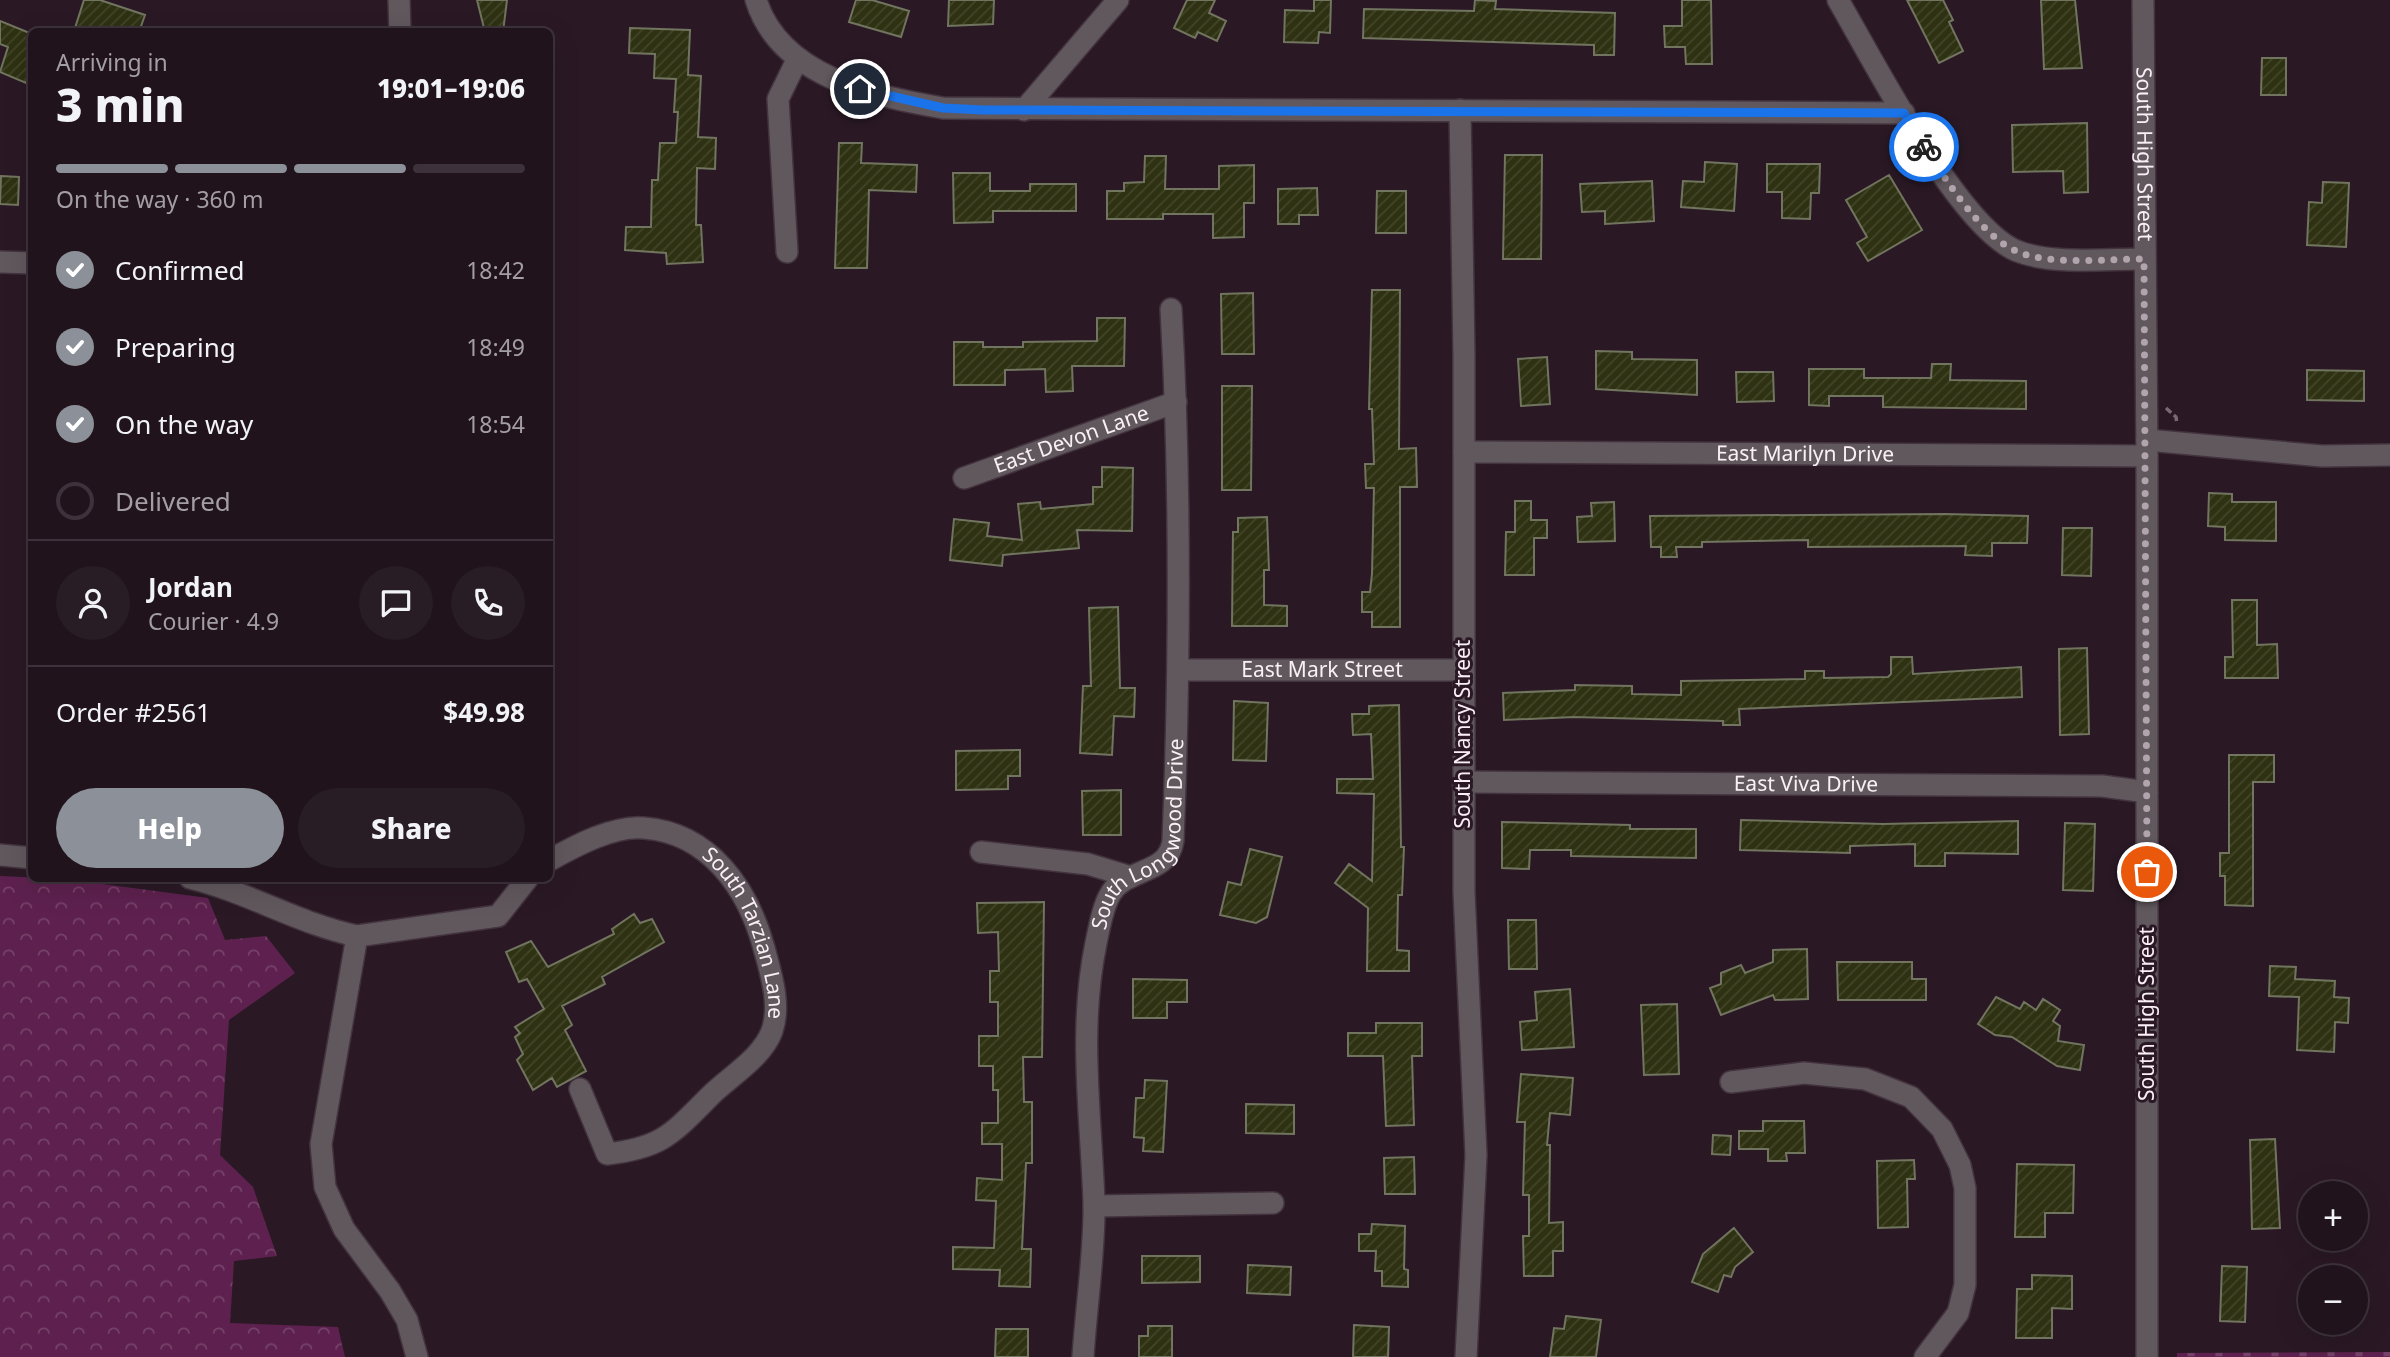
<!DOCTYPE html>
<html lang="en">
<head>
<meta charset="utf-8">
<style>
	:root { --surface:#20131c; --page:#281c25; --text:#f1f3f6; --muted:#a29ea3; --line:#3d323b; --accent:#8c9099 }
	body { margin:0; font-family:"Noto Sans",sans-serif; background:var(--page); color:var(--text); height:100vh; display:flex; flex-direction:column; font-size:26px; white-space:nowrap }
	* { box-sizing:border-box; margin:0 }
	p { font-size:23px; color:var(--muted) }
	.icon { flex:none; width:38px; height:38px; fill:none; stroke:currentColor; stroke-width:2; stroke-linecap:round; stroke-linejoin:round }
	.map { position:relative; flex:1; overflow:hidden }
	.panel { position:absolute; left:28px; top:28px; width:525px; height:854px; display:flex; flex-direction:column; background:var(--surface); border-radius:10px; box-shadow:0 7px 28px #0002,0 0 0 2px var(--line) }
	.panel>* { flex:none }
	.buttons { position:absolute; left:2298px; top:1181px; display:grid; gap:14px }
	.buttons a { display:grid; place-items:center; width:70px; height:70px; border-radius:50%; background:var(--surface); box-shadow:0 7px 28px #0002,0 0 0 2px var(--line); font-size:35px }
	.pin { position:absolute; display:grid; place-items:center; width:60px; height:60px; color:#fff; margin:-30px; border:4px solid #fff; border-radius:50%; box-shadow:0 2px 7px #0007 }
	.courier { position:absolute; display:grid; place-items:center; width:70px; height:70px; margin:-35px; border:5px solid #1a73e8; border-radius:50%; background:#fff; color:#222; box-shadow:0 2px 9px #0007 }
	.summary em { font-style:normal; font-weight:800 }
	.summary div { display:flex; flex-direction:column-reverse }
	.summary { display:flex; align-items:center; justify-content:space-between; height:119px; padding:0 28px }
	h1 { font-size:46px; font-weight:800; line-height:52px }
	.bar { display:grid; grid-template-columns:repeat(4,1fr); gap:10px 7px; align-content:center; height:84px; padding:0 28px }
	.bar i { height:9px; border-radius:5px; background:var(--line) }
	.bar .active { background:var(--accent) }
	.bar p { grid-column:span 4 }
	.line { display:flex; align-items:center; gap:18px; padding:0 28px; border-top:2px solid var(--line) }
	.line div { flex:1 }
	.round { display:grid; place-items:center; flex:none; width:74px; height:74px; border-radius:37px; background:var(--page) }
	ol { padding:0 28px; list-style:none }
	li { display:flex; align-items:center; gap:21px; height:77px }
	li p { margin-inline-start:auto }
	li .icon { padding:7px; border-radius:50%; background:var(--accent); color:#fff; stroke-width:4 }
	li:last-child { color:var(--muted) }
	li i { width:38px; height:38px; border:4px solid var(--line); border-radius:50% }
	.button { display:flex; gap:14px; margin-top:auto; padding:14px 28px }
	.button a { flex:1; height:80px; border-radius:42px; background:var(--accent); color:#fff; font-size:28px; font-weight:800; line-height:80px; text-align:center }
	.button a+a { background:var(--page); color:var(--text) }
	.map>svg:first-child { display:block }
</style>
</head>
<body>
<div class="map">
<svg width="2390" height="1357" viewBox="0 0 2390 1357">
	<defs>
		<pattern id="forest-crowns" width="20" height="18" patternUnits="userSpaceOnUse" patternTransform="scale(1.75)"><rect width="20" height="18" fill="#5e214f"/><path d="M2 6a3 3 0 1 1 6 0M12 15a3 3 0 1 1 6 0" fill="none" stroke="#764269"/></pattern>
		<pattern id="cemetery-stones" width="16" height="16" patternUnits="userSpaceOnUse" patternTransform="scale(1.75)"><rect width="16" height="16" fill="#5e214f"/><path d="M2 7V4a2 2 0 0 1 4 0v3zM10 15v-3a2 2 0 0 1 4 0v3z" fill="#764269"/></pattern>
		<pattern id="building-hatch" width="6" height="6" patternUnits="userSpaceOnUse" patternTransform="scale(1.75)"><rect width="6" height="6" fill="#2e3112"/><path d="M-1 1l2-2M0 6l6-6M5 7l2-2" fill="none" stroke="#434529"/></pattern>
	</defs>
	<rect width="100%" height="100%" fill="#2a1925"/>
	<!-- forest -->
	<path fill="url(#forest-crowns)" d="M 0,876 L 65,879 L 208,898 L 225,940 L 266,936 L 295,973 L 229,1020 L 220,1155 L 253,1187 L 277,1256 L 234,1261 L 230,1323 L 338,1327 L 345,1357 L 0,1357 Z"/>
	<!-- cemetery -->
	<path fill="url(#cemetery-stones)" d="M 2390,1352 L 2390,1357 L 2177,1357 L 2177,1353 Z"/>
	<!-- building -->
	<path fill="url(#building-hatch)" stroke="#71745e" stroke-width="2" d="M 84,0 L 100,0 L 145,15 L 139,32 L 85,32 L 75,28 Z
		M 477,0 L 507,0 L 503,32 L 485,32 Z
		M 856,0 L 872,0 L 909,11 L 901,37 L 849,22 Z
		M 949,0 L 994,0 L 993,24 L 948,26 Z
		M 1187,0 L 1215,0 L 1209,13 L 1226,21 L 1217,41 L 1198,32 L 1195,38 L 1174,28 Z
		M 1314,0 L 1331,0 L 1330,33 L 1319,32 L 1318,43 L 1284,42 L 1285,10 L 1314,11 Z
		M 1475,0 L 1496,1 L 1495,9 L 1615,13 L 1614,55 L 1594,55 L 1594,45 L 1363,38 L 1364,9 L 1474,11 Z
		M 1682,0 L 1711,0 L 1712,64 L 1686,64 L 1685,47 L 1665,47 L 1664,26 L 1682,26 Z
		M 1907,0 L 1943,0 L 1953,20 L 1949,22 L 1963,51 L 1939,63 Z
		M 2041,0 L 2075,0 L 2082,68 L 2044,69 Z
		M 0,21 L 32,34 L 32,70 L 26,83 L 0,72 L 8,47 L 0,44 Z
		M 630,28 L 690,30 L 688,75 L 701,76 L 698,137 L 716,138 L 715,169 L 697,168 L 696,225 L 701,225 L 703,262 L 667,264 L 666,253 L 625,250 L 626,227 L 651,227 L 652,180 L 658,180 L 660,143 L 676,143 L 678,112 L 674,112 L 676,79 L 654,78 L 655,54 L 629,53 Z
		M 2262,58 L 2286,58 L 2286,95 L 2261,95 Z
		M 2087,123 L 2088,192 L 2064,193 L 2063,171 L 2013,172 L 2012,125 Z
		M 839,143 L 862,143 L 861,163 L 917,165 L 916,192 L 869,190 L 867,268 L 835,268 Z
		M 1505,155 L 1542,155 L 1541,259 L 1503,259 Z
		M 1145,156 L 1166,156 L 1165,189 L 1219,189 L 1219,166 L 1254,165 L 1254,203 L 1244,203 L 1244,237 L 1213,238 L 1213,214 L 1163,214 L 1163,219 L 1107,219 L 1107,191 L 1124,191 L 1124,183 L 1144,182 Z
		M 1705,162 L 1737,164 L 1734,211 L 1681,207 L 1683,181 L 1704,182 Z
		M 1767,164 L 1820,164 L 1819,193 L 1811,193 L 1810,219 L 1782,218 L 1782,192 L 1767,192 Z
		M 953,173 L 990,173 L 990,191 L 1030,191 L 1030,184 L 1076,184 L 1076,211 L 993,211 L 993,222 L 954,223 Z
		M 1889,175 L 1922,230 L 1868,261 L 1857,243 L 1867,237 L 1846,200 Z
		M 1,176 L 19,177 L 18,205 L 0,204 Z
		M 1652,181 L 1654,221 L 1605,224 L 1605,211 L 1582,212 L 1580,184 Z
		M 2323,182 L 2349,183 L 2346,247 L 2307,245 L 2309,202 L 2322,203 Z
		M 1317,188 L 1318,215 L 1299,215 L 1299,224 L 1278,224 L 1278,189 Z
		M 1377,191 L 1406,191 L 1406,233 L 1376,233 Z
		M 1372,290 L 1400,290 L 1399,449 L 1416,448 L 1417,487 L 1400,487 L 1400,627 L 1372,627 L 1372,612 L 1362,612 L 1362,592 L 1370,592 L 1372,574 L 1374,488 L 1366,488 L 1365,464 L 1374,464 L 1372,409 L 1369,409 Z
		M 1253,293 L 1254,354 L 1222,354 L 1221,294 Z
		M 1097,318 L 1125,318 L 1124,366 L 1072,366 L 1073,391 L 1046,392 L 1045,369 L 1005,370 L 1005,385 L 954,385 L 954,342 L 983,342 L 983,347 L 1023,347 L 1023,342 L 1097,341 Z
		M 1596,351 L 1632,352 L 1632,359 L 1697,360 L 1697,395 L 1596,389 Z
		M 1547,357 L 1550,404 L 1521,406 L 1518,359 Z
		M 1932,364 L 1951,364 L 1950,380 L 2026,381 L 2026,409 L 1883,407 L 1883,396 L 1829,396 L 1829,406 L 1809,405 L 1809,369 L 1864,369 L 1864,378 L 1931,378 Z
		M 2307,370 L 2364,371 L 2364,401 L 2307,400 Z
		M 1736,372 L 1773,372 L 1774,401 L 1737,402 Z
		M 1222,386 L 1252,386 L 1251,490 L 1222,490 Z
		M 1102,467 L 1133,468 L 1132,531 L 1077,530 L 1079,548 L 1003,555 L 1002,566 L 950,560 L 954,519 L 989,523 L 987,536 L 1022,540 L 1018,504 L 1040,502 L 1041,509 L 1093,504 L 1093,487 L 1102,487 Z
		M 2209,493 L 2232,494 L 2232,502 L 2276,502 L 2276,541 L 2225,540 L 2225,527 L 2208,526 Z
		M 1515,501 L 1531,501 L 1531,520 L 1547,520 L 1547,538 L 1534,538 L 1534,575 L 1505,575 L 1506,532 L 1515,532 Z
		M 1614,502 L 1615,541 L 1578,542 L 1577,517 L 1592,516 L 1591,503 Z
		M 1945,514 L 2028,516 L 2027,543 L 1992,543 L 1992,556 L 1965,555 L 1966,546 L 1808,547 L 1808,540 L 1702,542 L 1702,547 L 1676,547 L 1677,557 L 1661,557 L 1661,547 L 1651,547 L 1650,516 Z
		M 1267,517 L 1269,570 L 1264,570 L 1264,605 L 1287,606 L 1287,626 L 1232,626 L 1233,532 L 1238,532 L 1238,518 Z
		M 2063,528 L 2092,528 L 2091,576 L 2062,575 Z
		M 2232,600 L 2257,600 L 2257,645 L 2277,644 L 2278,678 L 2225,678 L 2225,657 L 2233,657 Z
		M 1118,607 L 1120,688 L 1135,688 L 1134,717 L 1114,716 L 1112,755 L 1080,753 L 1083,686 L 1091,686 L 1089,608 Z
		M 2087,648 L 2089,734 L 2060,735 L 2059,649 Z
		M 1891,657 L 1912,657 L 1913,674 L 2021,667 L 2022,697 L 1739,709 L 1740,725 L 1723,725 L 1723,721 L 1574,717 L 1504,720 L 1503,693 L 1575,690 L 1575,685 L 1632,686 L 1632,694 L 1681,695 L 1681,681 L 1805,679 L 1805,671 L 1824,671 L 1824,678 L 1888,677 L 1891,674 Z
		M 1234,701 L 1268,703 L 1266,761 L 1233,760 Z
		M 1399,705 L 1401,847 L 1404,847 L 1402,895 L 1398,895 L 1397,950 L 1409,951 L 1409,971 L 1367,971 L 1368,908 L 1335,883 L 1349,864 L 1372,881 L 1374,794 L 1337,793 L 1337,779 L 1373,779 L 1371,734 L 1353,735 L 1352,714 L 1369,714 L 1369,706 Z
		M 1020,750 L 1020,776 L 1008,776 L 1008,789 L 956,790 L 956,751 Z
		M 2229,755 L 2274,755 L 2274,782 L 2253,782 L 2253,906 L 2225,905 L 2225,876 L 2220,876 L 2220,853 L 2229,853 Z
		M 1121,790 L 1121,835 L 1083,835 L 1082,791 Z
		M 1741,820 L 1883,824 L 2018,821 L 2018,854 L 1945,853 L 1945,866 L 1915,866 L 1915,844 L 1850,846 L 1850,853 L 1740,850 Z
		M 1502,822 L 1630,825 L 1630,829 L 1696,829 L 1696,858 L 1571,856 L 1571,850 L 1530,850 L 1529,869 L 1502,868 Z
		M 2065,823 L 2095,824 L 2093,891 L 2063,890 Z
		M 1250,849 L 1282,857 L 1267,917 L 1256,923 L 1220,915 L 1228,882 L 1241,885 Z
		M 1044,902 L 1042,1057 L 1023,1057 L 1024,1102 L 1032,1102 L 1032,1163 L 1026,1163 L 1022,1249 L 1031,1249 L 1030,1287 L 999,1286 L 1000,1270 L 953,1269 L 953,1247 L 994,1248 L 996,1201 L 976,1200 L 977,1178 L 1002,1180 L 1002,1144 L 982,1144 L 982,1123 L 998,1123 L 998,1090 L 993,1090 L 993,1066 L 979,1066 L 979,1036 L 998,1036 L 998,1002 L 990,1002 L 990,971 L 999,971 L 998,932 L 978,933 L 977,903 Z
		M 634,914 L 640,923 L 652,919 L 664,942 L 602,977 L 605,984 L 562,1006 L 572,1025 L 565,1030 L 586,1071 L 557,1087 L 552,1078 L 533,1090 L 517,1060 L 523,1054 L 515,1037 L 520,1033 L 515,1027 L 544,1009 L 527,979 L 519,982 L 506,952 L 531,941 L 548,967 L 614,934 L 612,929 Z
		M 1508,920 L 1536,920 L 1537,969 L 1509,969 Z
		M 1807,949 L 1808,999 L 1775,1000 L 1773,995 L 1721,1015 L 1710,988 L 1721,984 L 1721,973 L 1741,965 L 1745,973 L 1773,962 L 1773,950 Z
		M 1837,962 L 1912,962 L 1912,979 L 1926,979 L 1926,1000 L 1838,1000 Z
		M 2270,966 L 2296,967 L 2295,979 L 2335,981 L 2334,997 L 2349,998 L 2348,1023 L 2335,1022 L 2334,1052 L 2297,1050 L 2299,997 L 2269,996 Z
		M 1133,979 L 1187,980 L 1187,1002 L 1167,1002 L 1167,1018 L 1133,1018 Z
		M 1570,989 L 1574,1047 L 1522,1050 L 1520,1022 L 1537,1020 L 1535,992 Z
		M 1996,997 L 2020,1009 L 2024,1002 L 2036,1010 L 2043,999 L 2060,1010 L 2053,1021 L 2060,1026 L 2058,1041 L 2084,1045 L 2080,1070 L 2057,1066 L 2012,1037 L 1995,1035 L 1978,1024 Z
		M 1677,1004 L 1679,1074 L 1644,1075 L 1641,1005 Z
		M 1376,1023 L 1422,1023 L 1422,1056 L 1412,1056 L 1414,1125 L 1386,1126 L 1383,1056 L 1348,1056 L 1348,1033 L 1376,1033 Z
		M 1521,1074 L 1573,1078 L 1570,1115 L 1550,1113 L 1547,1145 L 1550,1145 L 1549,1223 L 1563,1222 L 1563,1251 L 1553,1251 L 1553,1276 L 1524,1276 L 1523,1236 L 1529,1236 L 1529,1195 L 1523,1195 L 1525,1122 L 1517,1122 Z
		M 1145,1080 L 1167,1081 L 1163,1152 L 1143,1151 L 1144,1138 L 1134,1137 L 1136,1098 L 1144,1098 Z
		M 1246,1104 L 1294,1105 L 1294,1134 L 1246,1133 Z
		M 1763,1121 L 1804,1121 L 1805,1153 L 1786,1153 L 1787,1161 L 1768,1161 L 1768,1149 L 1739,1149 L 1739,1131 L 1763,1131 Z
		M 1713,1135 L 1731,1136 L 1730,1155 L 1712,1154 Z
		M 2275,1139 L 2280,1228 L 2252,1229 L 2250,1140 Z
		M 1414,1157 L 1415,1194 L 1385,1194 L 1384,1158 Z
		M 1914,1160 L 1915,1179 L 1907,1179 L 1908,1227 L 1878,1228 L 1877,1161 Z
		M 2017,1164 L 2074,1165 L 2073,1213 L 2045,1213 L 2045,1237 L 2015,1237 Z
		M 1372,1224 L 1405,1226 L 1404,1269 L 1408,1270 L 1408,1287 L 1382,1286 L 1382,1271 L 1375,1271 L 1376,1251 L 1359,1251 L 1359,1234 L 1371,1234 Z
		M 1734,1228 L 1753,1252 L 1735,1267 L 1731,1277 L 1724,1275 L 1718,1292 L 1692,1282 L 1703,1254 Z
		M 1142,1256 L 1200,1256 L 1200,1282 L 1142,1283 Z
		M 1248,1265 L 1291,1267 L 1290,1295 L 1247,1293 Z
		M 2222,1266 L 2247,1267 L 2245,1322 L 2220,1321 Z
		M 2032,1275 L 2072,1276 L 2072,1309 L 2052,1308 L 2052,1338 L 2016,1338 L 2017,1289 L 2032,1289 Z
		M 1566,1316 L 1601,1320 L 1596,1357 L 1550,1357 L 1554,1328 L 1564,1329 Z
		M 1354,1325 L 1389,1327 L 1388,1357 L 1353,1357 Z
		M 1148,1326 L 1172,1326 L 1172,1357 L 1139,1357 L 1139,1336 L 1148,1336 Z
		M 996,1329 L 1028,1329 L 1028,1357 L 995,1357 Z"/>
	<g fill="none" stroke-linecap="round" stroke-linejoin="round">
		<defs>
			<g id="minor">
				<path d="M 399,0 L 400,32"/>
				<path d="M 756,0 C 780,77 874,96 943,108 L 1904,113"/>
				<path d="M 1838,0 C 1872,58 1958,227 2017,251 C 2051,265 2107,259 2144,259"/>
				<path id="s1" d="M 2143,0 L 2147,456 L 2147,1357"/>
				<path d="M 1024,110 L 1118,0"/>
				<path d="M 1460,110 L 1464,355 L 1464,892 L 1476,1155 L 1466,1357"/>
				<path d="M 787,252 L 778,99 L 798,58"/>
				<path d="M 0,262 L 32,263"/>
				<path d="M 2147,440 L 2322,456 L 2390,455"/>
				<path id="s2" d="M 1464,452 L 2147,456"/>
				<path id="s3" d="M 964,478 L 1176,402"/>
				<path id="s4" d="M 1180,670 L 1462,670"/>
				<path id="s5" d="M 1463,782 L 2102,786 L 2147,792"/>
				<path d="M 981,852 L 1088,864 L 1131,877"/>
				<path d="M 0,855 L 32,858"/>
				<path id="s6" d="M 550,860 C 575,846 614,825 644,828 C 710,833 748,889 764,948 C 771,974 781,1004 772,1031 C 762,1058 729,1077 710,1096 C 672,1134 662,1148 607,1154 L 580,1089"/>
				<path d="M 190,878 C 248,892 299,924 357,936 L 321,1144 L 325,1187 L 344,1229 L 390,1291 L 407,1320 L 417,1357"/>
				<path d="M 357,936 L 498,916 L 528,878"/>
				<path d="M 1731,1082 L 1804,1073 L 1865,1079 L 1911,1097 L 1942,1129 L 1960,1165 L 1965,1188 L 1965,1285 L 1958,1313 L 1925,1357"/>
				<path d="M 1094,1206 L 1273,1203"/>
				<path id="s7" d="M 1083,1357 C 1086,1308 1095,1250 1094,1203 C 1091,1115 1078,1030 1096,943 C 1099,929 1103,905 1111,893 C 1128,867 1168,875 1173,841 C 1180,663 1181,486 1171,309"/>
			</g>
		</defs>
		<!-- minor casing -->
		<use href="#minor" stroke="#43333e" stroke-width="24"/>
		<!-- path -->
		<path stroke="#786973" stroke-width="3.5" stroke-dasharray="7 3.5" stroke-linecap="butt" d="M 2166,408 L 2176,417 L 2177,424"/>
		<!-- minor -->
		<use href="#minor" stroke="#61585e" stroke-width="21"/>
	</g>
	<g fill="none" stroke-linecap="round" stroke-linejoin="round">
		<!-- done -->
		<path stroke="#b2a4ad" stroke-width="7" stroke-dasharray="0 12.6" d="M 1924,147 C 1946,179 1980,235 2016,251 C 2049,266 2107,259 2144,259 L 2147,872"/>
		<!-- route -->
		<path stroke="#1a73e8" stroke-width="9" d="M 860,89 L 943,108 L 983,110 L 1904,113 L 1924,147"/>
	</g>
	<g text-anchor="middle" stroke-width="6" stroke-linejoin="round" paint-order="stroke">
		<!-- street labels -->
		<g font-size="21" fill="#fbeff6" stroke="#2a1925">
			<text dy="7" stroke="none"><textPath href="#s1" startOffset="154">South High Street</textPath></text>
			<text dy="7" stroke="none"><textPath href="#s3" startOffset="114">East Devon Lane</textPath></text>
			<text dy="7" stroke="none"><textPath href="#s2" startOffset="341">East Marilyn Drive</textPath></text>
			<text dy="7" stroke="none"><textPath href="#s4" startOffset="142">East Mark Street</textPath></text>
			<text transform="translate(1463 734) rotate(-90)" y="7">South Nancy Street</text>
			<text dy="7" stroke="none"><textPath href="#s5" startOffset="343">East Viva Drive</textPath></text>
			<text dy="7" stroke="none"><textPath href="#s7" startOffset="542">South Longwood Drive</textPath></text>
			<text dy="7" stroke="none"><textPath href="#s6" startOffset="261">South Tarzian Lane</textPath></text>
			<text transform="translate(2147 1014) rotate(-90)" y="7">South High Street</text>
		</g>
	</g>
</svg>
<div class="buttons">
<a>+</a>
<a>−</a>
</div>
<div class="pin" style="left:2147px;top:872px;background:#ea580c"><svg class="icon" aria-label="bag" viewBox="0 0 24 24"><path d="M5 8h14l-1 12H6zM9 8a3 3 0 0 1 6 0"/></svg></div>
<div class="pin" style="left:860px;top:89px;background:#1f2937"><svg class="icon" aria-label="home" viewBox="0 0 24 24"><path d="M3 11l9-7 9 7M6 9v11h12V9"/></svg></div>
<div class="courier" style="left:1924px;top:147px"><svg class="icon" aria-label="bike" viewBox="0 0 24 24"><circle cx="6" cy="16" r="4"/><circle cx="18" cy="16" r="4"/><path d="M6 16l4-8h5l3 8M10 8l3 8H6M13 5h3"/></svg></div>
<section class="panel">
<div class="summary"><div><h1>3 min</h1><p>Arriving in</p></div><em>19:01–19:06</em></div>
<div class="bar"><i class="active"></i><i class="active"></i><i class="active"></i><i></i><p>On the way · 360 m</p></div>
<ol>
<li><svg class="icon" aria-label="check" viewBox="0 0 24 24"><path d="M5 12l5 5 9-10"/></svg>Confirmed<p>18:42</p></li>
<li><svg class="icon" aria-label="check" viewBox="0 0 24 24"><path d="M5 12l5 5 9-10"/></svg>Preparing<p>18:49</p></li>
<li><svg class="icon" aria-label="check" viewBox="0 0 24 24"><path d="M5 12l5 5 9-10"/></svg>On the way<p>18:54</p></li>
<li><i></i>Delivered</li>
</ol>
<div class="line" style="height:126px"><a class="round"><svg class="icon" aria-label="person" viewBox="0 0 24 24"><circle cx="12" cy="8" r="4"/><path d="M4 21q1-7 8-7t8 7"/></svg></a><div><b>Jordan</b><p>Courier · 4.9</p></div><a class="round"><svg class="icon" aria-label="chat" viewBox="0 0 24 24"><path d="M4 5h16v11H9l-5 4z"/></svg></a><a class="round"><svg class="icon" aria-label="phone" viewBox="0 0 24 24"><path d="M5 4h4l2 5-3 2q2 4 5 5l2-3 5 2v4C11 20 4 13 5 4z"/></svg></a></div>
<div class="line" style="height:91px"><div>Order #2561</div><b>$49.98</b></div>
<div class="button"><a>Help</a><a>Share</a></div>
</section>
</div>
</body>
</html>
